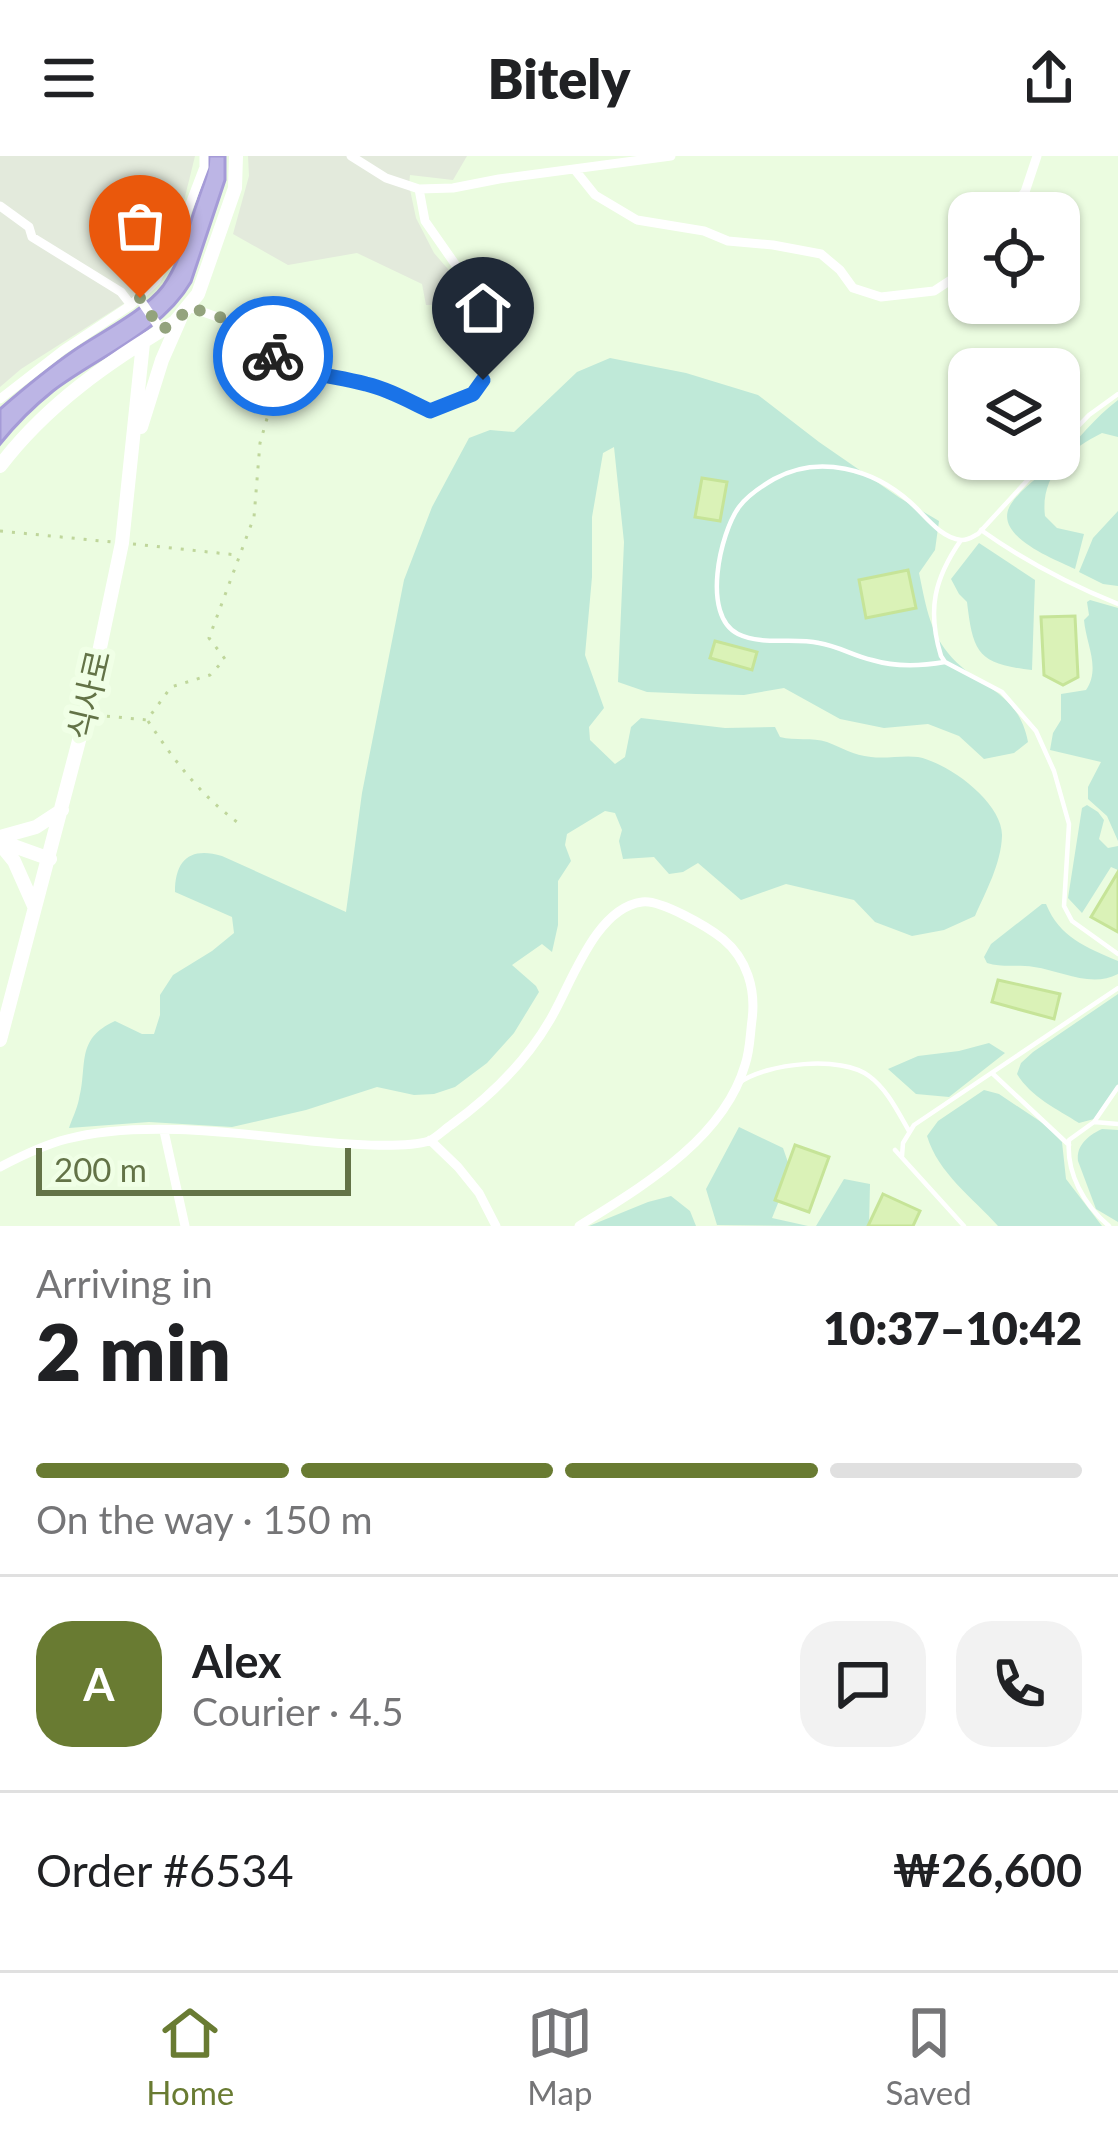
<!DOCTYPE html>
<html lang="en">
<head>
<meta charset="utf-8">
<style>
	:root { --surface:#fff; --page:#f2f2f2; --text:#202124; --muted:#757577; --line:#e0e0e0; --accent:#697b32 }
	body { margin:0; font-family:Lato,"Noto Sans KR",sans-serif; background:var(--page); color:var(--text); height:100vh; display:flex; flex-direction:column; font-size:45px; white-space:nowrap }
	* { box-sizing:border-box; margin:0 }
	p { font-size:39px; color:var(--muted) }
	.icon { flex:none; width:66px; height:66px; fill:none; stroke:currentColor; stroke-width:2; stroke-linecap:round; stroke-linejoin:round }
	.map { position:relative; height:1070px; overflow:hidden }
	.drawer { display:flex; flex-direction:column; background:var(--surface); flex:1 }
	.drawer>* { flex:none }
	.buttons { position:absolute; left:948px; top:36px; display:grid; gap:24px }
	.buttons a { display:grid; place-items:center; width:132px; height:132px; border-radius:24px; background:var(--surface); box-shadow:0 3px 9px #0004; font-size:60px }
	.scale { position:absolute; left:36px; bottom:30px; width:315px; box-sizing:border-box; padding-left:12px; border:6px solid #637347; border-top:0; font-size:33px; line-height:42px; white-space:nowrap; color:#637347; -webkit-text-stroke:9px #f0ffe6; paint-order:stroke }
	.pin { position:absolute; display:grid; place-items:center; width:102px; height:102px; color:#fff; margin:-123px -51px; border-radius:50% 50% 50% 0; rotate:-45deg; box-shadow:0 0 12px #0007 }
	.pin .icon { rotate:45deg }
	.courier { position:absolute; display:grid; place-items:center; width:120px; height:120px; margin:-60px; border:9px solid #1a73e8; border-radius:50%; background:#fff; color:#222; box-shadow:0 3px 15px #0007 }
	.headline em { font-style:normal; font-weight:800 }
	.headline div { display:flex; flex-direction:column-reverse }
	.headline { display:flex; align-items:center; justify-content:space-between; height:204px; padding:0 36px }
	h1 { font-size:78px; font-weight:800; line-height:90px }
	.bar { display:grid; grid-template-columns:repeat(4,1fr); gap:18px 12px; align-content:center; height:144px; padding:0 36px }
	.bar i { height:15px; border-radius:9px; background:var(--line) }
	.bar .current { background:var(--accent) }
	.bar p { grid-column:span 4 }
	.line { display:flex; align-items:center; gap:30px; padding:0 36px; border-top:3px solid var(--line) }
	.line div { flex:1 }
	.round { display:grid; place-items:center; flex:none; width:126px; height:126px; border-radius:36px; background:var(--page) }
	header { display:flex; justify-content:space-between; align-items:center; height:156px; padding:0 36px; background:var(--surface); font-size:54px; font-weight:800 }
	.tabs { display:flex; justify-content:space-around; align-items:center; height:168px; border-top:3px solid var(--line); background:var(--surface); font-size:33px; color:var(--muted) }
	.tabs a { display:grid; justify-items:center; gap:6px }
	.tabs .current { color:var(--accent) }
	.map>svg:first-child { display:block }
</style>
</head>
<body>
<header><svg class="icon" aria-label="menu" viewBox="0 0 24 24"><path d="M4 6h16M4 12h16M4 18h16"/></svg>Bitely<svg class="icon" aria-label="share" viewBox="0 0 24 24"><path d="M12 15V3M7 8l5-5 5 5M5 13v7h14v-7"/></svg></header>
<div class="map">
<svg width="1118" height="1070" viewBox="0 0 1118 1070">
	<rect width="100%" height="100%" fill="#ebfce0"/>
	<!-- industrial -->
	<path fill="#e3eadc" d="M 0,0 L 195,0 L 181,57 L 152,126 L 128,145 L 21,213 L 0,231 Z
		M 248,0 L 467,0 L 453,24 L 410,19 L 409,29 L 416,62 L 434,97 L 461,128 L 464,148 L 426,149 L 422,128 L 357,97 L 288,109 L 233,78 L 249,20 Z"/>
	<!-- green -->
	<path fill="#bfe9d8" d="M 610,202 L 686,217 L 758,239 L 819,286 L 900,342 L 939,365 L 935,394 L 919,417 C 925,445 929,474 948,497 C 976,532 1018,533 1028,586 L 1014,597 L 984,603 L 959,580 L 928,568 L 884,572 L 840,563 L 784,532 L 744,539 L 696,538 L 647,536 L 618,526 L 624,386 L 614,291 L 603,297 L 592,361 L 592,421 L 585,499 L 604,552 L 589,571 L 590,584 L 615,608 L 625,601 L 631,571 L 641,562 L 725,572 L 775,571 L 780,581 C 795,585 812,581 827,586 C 842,592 853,599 871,601 C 886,603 903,599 918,601 C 949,607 1003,647 1002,680 C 1001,708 986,735 975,760 L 944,774 L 912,780 L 875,766 L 854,744 L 786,728 L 741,744 L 698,707 L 683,716 L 669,718 L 654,701 L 623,703 L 619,685 L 622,674 L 615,657 L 605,655 L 567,678 L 565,689 L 571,705 L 558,725 L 558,769 L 552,796 L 542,788 L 512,809 L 536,830 L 539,836 L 514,877 L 487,907 L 455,931 L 434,938 L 414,939 L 377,931 L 306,954 L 232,971 L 149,966 L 69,972 C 72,963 77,953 79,943 C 88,909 75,883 115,865 L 142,878 L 154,878 L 160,859 L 160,839 L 173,819 L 212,795 L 234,777 L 232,761 L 175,736 C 175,703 191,691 222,700 L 346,756 L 362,637 L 404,424 L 432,351 L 469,282 L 490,274 L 514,276 L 577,216 Z
		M 1118,244 L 1118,281 L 1102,277 C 1069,293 1040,320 1045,360 L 1057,372 L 1084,378 L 1075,413 C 1053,403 991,379 1011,348 C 1023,330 1045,317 1059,303 C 1078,284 1095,261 1118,244 Z
		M 1118,355 L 1118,430 L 1103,428 L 1079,416 L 1093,382 Z
		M 979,387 L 1035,424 L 1032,514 C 978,508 973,497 967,446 L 959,438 L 951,423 Z
		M 1090,444 L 1118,452 L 1118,685 L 1107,660 L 1088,643 L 1088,631 L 1101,606 L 1050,594 L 1053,577 L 1061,564 L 1061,538 L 1086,534 C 1101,512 1086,488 1084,464 L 1089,459 L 1087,446 Z
		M 1087,649 L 1098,656 L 1104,664 L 1099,683 L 1108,692 L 1118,690 L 1118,714 L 1111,711 L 1082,757 L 1068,742 L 1082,652 Z
		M 1042,748 L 1046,748 C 1060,782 1086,791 1118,805 L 1118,818 C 1091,832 1062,815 1034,811 C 1018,808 1002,812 987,807 L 984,801 L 991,788 Z
		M 1118,838 L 1118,928 L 1094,963 L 1079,967 C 1057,953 1031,941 1017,918 L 1021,907 L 1033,896 Z
		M 989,887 L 1005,897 L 949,941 L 916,938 L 888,913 L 918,900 L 959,895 Z
		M 984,934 L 999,938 L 1047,970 L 1062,986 L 1066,1023 L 1102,1070 L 998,1070 C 973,1042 938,1017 927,980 L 938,965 Z
		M 739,971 L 783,992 L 791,1015 L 772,1062 L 808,1070 L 717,1069 L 706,1033 Z
		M 1102,973 L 1118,974 L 1118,1066 L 1096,1053 L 1078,1005 C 1076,989 1089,979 1102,973 Z
		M 844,1023 L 870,1028 L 869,1070 L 816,1070 Z
		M 671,1040 L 690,1055 L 696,1070 L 589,1070 L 648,1046 Z"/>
	<!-- water -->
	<path fill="#bcb5e5" stroke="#a59bd7" stroke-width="3" d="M 209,0 L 225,0 L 225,24 L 191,126 C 161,177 99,200 53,235 C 33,251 16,268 0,288 L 0,253 C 23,233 47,213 73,195 C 99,177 144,155 163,130 C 182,103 187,74 198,44 C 203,28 209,17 209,0 Z"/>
	<!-- building -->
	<path fill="#daf2b7" stroke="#c6e498" stroke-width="3" d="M 702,322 L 727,326 L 720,365 L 695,361 Z
		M 908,414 L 916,452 L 866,462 L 859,424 Z
		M 1075,460 L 1078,521 L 1063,529 L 1044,519 L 1041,461 Z
		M 715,485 L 757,496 L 752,514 L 710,502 Z
		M 1118,716 L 1118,776 L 1091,761 Z
		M 998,824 L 1060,838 L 1054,863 L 992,846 Z
		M 795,989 L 829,1001 L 809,1056 L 775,1044 Z
		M 883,1038 L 920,1055 L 913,1070 L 868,1070 Z"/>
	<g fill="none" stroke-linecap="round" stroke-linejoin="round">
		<!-- path -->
		<path stroke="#bfd69b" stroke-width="3" stroke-dasharray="3 9" stroke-linecap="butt" d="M 0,375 L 112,386
			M 133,388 L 237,399
			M 95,559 L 147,564 L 171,531 L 210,519 L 225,503 L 209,482 L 254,361 L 260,287 L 268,259 L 264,203
			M 148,565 C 176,607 200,639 241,669"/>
		<!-- lane -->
		<path stroke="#fff" stroke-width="4.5" d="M 1059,290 L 1089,259 L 1118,238
			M 981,374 C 1023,404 1071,429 1118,448
			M 961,384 C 934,423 927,454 941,500 L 945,506 L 1002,536 L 1036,575 L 1054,615 L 1069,668 L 1064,750 L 1072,765 L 1118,798
			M 945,506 C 921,510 895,511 872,504 C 854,500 838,490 819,487 C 793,481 763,490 738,478 C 701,460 720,377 739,351 C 747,340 762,330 774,323 C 819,298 873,313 910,346 C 924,358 940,382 961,384 C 967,385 972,381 978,378 L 1047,303
			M 992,917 L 1069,989
			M 739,927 C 766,907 842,899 869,920 C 887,933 898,956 909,975
			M 1094,966 L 1118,968
			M 895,994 L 964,1070
			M 902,1000 L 903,987 L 914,969 L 1118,832
			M 1109,1070 C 1084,1049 1066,1017 1069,984 L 1094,966 L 1118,931"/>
		<!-- street -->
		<path stroke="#fff" stroke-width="9" d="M 351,0 L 386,22 L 419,33 L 453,32 L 499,23 L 671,0
			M 575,14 L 595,39 L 637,64 L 704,75 L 728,85 L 773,89 L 821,98 L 840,114 L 853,132 L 881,141 L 934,135 L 969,112
			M 0,50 L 29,71 L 32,81 L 121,136 L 131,149
			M 1007,57 L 1025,36 L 1037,0
			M 139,142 L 161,174
			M 189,151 L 237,168 L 271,198 L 296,213 L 367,228 L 430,255 L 473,238 L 483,223 L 481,201 L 474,174 L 477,157 L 469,128 L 425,65 L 419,33
			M 0,243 L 63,194 L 131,149 L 156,125 L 175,87 L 204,11 L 204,0
			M 164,975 L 185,1070
			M 430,984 L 458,1011 L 479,1037 L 496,1070
			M 0,1011 C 21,1000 43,989 67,983 C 139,964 237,977 311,985 C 339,988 404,993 429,985 C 436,982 445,973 451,969 C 491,940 525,907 550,864 C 571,829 595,752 642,746 C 660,743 708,771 723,783 C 747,803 756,833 752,864 C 750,879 750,895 745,909 C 723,984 641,1031 579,1070"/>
		<!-- secondary -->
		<path stroke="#fff" stroke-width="14" d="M 141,271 L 162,204 L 180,163
			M 0,310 C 47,248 110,205 175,166 L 198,138 L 235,32 L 236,0
			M 0,681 L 36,671 L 62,654
			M 0,685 L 50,703
			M 0,688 L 14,705 L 34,750
			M 0,884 L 86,558 L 122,387 L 143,187"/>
	</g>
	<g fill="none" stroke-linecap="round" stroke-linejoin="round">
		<!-- done -->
		<path stroke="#93a37d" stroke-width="12" stroke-dasharray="0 21.6" d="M 140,142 L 161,174 L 176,166 L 189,151 L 238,167 L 273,200"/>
		<!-- route -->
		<path stroke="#1a73e8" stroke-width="15" d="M 273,200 C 307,221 330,218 366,228 C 388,233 409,245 430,255 L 473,238 L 483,224"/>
	</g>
	<g text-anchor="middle" stroke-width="12" stroke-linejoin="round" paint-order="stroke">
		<!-- street labels -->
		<g font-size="33" fill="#637347" stroke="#f0ffe6">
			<text transform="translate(89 539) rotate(-77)" y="12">식사로</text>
		</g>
	</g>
</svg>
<div class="buttons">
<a><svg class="icon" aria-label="locate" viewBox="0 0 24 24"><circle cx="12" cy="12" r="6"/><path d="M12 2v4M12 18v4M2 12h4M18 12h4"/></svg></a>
<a><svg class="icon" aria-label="layers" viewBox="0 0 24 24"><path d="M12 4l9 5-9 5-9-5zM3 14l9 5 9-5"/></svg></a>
</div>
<div class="scale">200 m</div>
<div class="pin" style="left:140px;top:142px;background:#ea580c"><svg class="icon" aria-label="bag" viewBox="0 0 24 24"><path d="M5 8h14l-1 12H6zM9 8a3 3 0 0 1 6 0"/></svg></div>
<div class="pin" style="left:483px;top:224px;background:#1f2937"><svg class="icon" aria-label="home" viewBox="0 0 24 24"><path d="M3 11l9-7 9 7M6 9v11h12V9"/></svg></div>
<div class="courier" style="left:273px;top:200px"><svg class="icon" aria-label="bike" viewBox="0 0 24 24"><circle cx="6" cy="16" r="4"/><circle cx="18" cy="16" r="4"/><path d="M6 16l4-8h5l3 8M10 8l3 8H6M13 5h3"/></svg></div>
</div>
<section class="drawer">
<div class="headline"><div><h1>2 min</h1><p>Arriving in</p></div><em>10:37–10:42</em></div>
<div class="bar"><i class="current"></i><i class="current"></i><i class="current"></i><i></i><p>On the way · 150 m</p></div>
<div class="line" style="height:216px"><b class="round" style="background:var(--accent);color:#fff">A</b><div><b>Alex</b><p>Courier · 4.5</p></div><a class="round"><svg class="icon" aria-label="chat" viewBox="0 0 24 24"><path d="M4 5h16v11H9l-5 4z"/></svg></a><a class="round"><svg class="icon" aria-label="phone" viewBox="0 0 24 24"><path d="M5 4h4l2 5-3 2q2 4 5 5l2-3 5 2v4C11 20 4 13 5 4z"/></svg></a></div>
<div class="line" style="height:156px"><div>Order #6534</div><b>₩26,600</b></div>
</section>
<nav class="tabs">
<a class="current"><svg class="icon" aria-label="home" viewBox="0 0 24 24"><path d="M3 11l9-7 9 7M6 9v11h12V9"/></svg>Home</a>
<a><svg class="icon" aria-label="map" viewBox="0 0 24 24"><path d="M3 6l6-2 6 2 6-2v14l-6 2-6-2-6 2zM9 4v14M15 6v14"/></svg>Map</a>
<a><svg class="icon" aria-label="saved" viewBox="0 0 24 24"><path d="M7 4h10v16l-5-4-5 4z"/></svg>Saved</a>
</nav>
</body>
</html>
